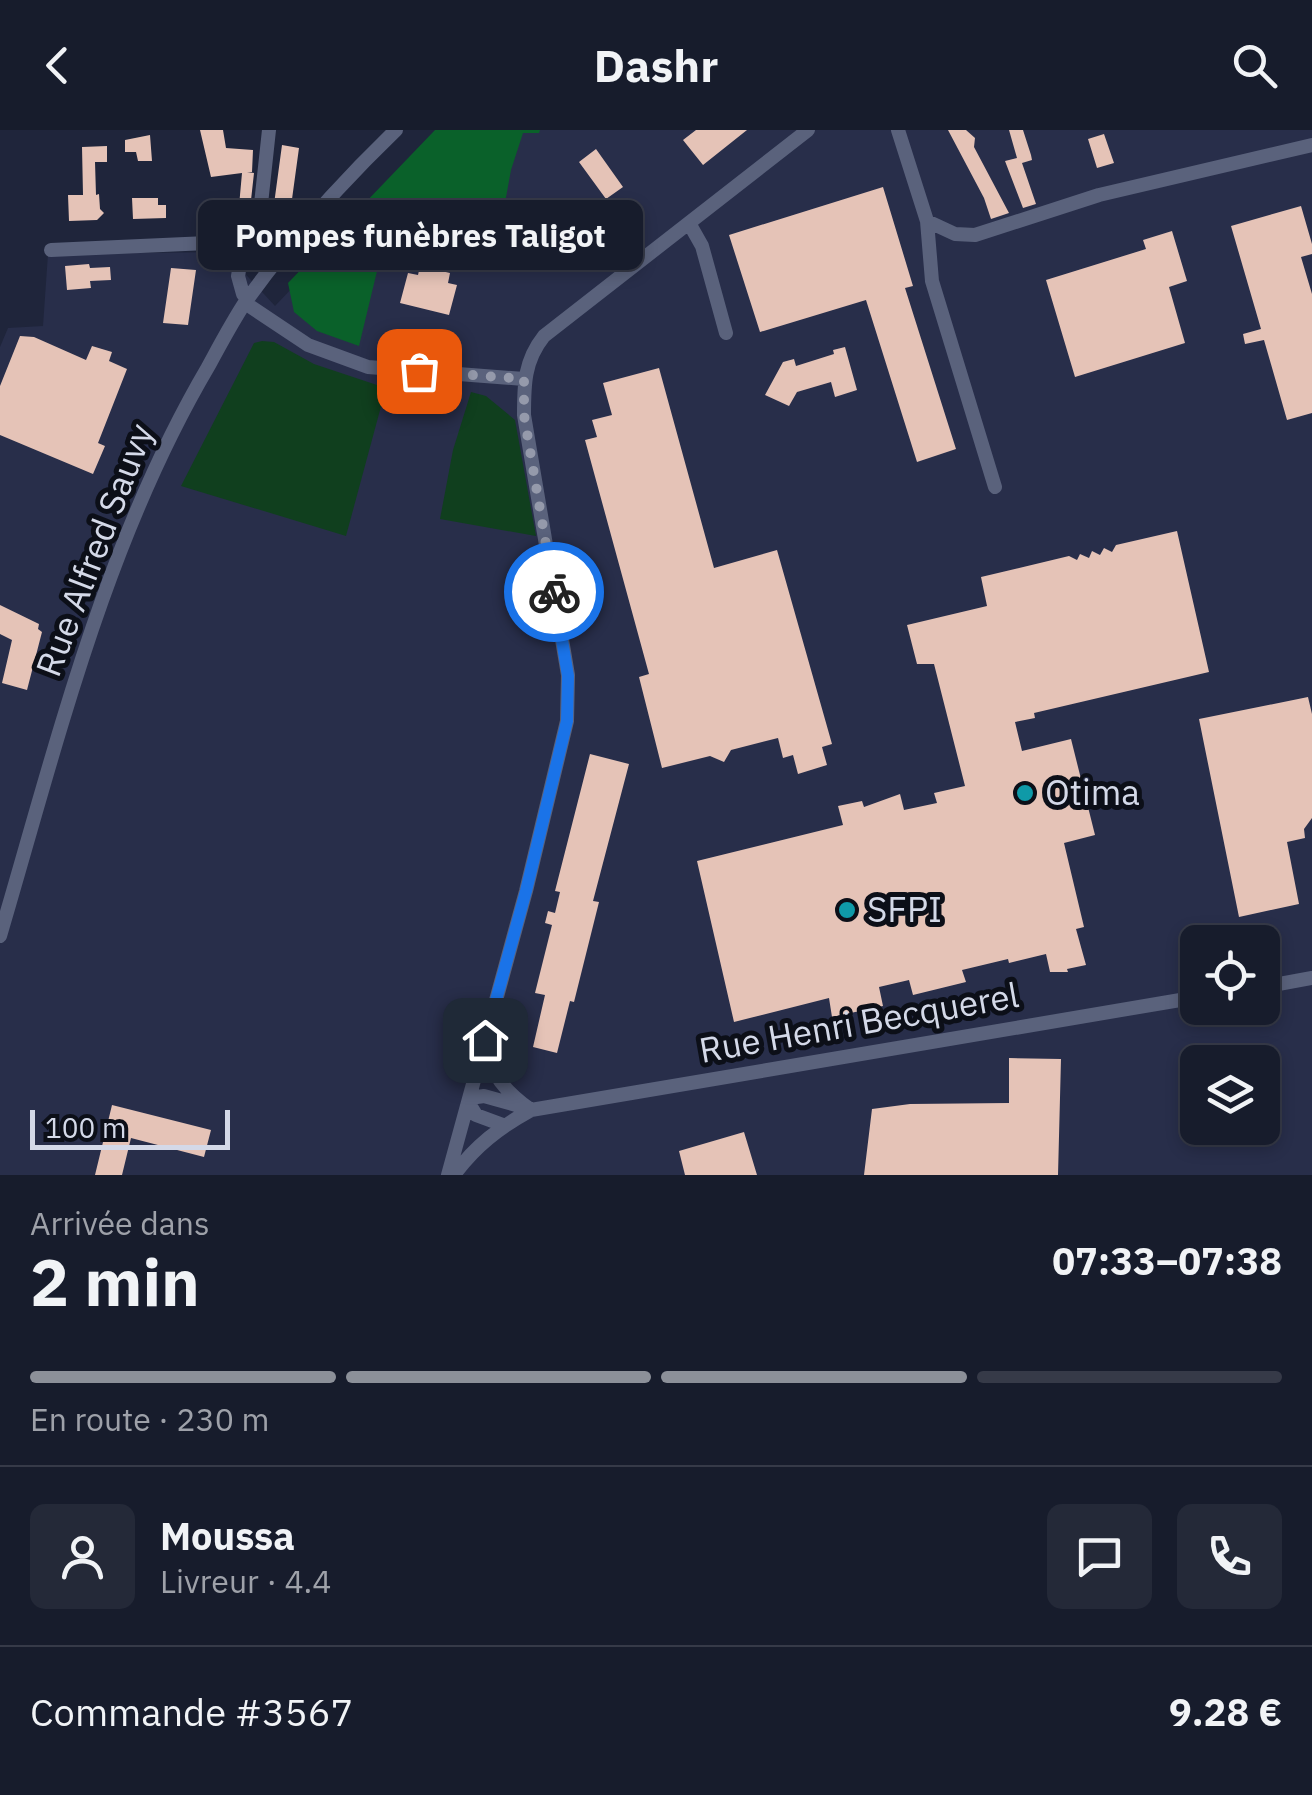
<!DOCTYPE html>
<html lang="fr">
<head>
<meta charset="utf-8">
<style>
	:root { --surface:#171c2c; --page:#242938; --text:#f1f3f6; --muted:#9ea1a9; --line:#363a48; --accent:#8c9099 }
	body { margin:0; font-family:"IBM Plex Sans",sans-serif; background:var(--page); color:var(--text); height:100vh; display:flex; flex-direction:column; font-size:38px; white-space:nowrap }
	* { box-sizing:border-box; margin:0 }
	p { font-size:32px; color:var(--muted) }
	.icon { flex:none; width:55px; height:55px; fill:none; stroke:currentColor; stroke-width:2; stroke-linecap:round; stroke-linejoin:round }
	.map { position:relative; height:1045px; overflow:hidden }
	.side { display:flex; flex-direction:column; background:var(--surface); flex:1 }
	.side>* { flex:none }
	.buttons { position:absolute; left:1180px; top:795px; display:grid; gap:20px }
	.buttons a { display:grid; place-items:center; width:100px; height:100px; border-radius:15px; background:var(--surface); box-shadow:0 5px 15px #0003,0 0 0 2px var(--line); font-size:50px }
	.scale { position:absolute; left:30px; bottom:25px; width:200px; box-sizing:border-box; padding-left:10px; border:5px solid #d4d9e8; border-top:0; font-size:28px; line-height:35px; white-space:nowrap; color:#d4d9e8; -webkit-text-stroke:8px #0c0f18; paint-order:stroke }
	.pin { position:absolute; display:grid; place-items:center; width:85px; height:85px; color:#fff; margin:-42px; border-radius:20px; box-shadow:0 5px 15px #0006 }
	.courier { position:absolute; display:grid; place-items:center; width:100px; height:100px; margin:-50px; border:8px solid #1a73e8; border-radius:50%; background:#fff; color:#222; box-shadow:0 2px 12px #0007 }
	.bubble { position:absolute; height:70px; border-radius:15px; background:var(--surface); box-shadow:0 5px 15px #0003,0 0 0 2px var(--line); font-size:32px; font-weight:700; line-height:70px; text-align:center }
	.summary em { font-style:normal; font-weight:700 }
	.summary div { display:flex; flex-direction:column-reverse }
	.summary { display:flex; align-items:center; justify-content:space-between; height:170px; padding:0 30px }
	h1 { font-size:65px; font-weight:700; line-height:75px }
	.bar { display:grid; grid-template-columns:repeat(4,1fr); gap:15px 10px; align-content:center; height:120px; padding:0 30px }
	.bar i { height:12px; border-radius:8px; background:var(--line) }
	.bar .selected { background:var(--accent) }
	.bar p { grid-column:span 4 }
	.line { display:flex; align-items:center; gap:25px; padding:0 30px; border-top:2px solid var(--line) }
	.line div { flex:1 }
	.round { display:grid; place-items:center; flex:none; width:105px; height:105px; border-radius:15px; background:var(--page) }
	header { display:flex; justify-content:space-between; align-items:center; height:130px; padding:0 30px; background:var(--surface); font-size:45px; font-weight:700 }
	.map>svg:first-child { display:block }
</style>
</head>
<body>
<header><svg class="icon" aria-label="back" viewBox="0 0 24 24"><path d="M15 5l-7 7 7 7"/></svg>Dashr<svg class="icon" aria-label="search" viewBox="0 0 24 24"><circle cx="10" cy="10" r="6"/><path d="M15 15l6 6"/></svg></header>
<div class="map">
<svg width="1312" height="1045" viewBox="0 0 1312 1045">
	<rect width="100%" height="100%" fill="#1f253b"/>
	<!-- built -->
	<path fill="#282e4a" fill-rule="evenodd" d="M 443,0 L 1312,0 L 1312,1045 L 0,1045 L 0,217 L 8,198 L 43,196 L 48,124 L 225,122 L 275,176 ZM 1198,812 L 1262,812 L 1262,878 L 1198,878 ZM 1198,932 L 1262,932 L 1262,998 L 1198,998 Z"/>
	<!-- green -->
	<path fill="#103f1e" d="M 262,211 L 274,212 L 314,234 L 386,258 L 346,406 L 181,356 L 254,213 Z
		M 471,262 L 486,266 L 515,290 L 536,406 L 440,389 L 453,320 Z"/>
	<!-- forest -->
	<path fill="#0a612a" d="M 435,0 L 540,0 L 539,3 L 523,3 L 511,40 L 502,89 L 482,85 L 490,131 L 385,108 L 359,216 L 317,201 L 294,182 L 288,153 Z"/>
	<!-- building -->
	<path fill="#e5c3b7" d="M 200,0 L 223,0 L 226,18 L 253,20 L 252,42 L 247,42 L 254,43 L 251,70 L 247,76 L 239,76 L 242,43 L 211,47 Z
		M 696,0 L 747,0 L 703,35 L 683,10 Z
		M 948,0 L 966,0 L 975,8 L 974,17 L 1009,83 L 991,89 L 984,68 Z
		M 1009,0 L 1023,0 L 1031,25 L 1032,30 L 1022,33 L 1036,74 L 1023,78 L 1005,31 L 1017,28 Z
		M 1104,4 L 1114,33 L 1097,38 L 1088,9 Z
		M 150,5 L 152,31 L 138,31 L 136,22 L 125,22 L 125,10 Z
		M 282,15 L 299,18 L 289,91 L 272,89 Z
		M 107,16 L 107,32 L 95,32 L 96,65 L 99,64 L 100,79 L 104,83 L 97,90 L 69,91 L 68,65 L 83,65 L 82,17 Z
		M 596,19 L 623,57 L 606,69 L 579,32 Z
		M 883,57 L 913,156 L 905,158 L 956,319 L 917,332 L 866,170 L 760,202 L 729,105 Z
		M 132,68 L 158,68 L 158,75 L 166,75 L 166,88 L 133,89 Z
		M 1301,76 L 1312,114 L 1312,124 L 1301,127 L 1312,164 L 1312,283 L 1287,290 L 1264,210 L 1245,214 L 1243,204 L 1261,199 L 1231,96 Z
		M 1172,101 L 1187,151 L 1169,157 L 1185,213 L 1075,247 L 1046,150 L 1146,119 L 1143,110 Z
		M 89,134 L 90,138 L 110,137 L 111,150 L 90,151 L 91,158 L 67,160 L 65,136 Z
		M 420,136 L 450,143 L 448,153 L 457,155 L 449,185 L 400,173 L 408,143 L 418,145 Z
		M 171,138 L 196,140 L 188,195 L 163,193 Z
		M 20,206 L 34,207 L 86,230 L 92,216 L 112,222 L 109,231 L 127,239 L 98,313 L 105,316 L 93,344 L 0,305 L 0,256 Z
		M 845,217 L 857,260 L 835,267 L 831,252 L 797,262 L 789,276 L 765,265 L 783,232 L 794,229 L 796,236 L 834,224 L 833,220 Z
		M 659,238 L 714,438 L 777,420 L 832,614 L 822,617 L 827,635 L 798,644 L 793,625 L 783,628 L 778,608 L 731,620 L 724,632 L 710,626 L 662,638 L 639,547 L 649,544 L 585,310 L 597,307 L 592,290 L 612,285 L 603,253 Z
		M 1177,401 L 1209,542 L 1034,583 L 1035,588 L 1015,592 L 1022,621 L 1071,609 L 1095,705 L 1064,713 L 1084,797 L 1076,799 L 1086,835 L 1067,839 L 1068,842 L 1050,842 L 1046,824 L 1009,833 L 1008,829 L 962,840 L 966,852 L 913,865 L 909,850 L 879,857 L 883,876 L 832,887 L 829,868 L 734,892 L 697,731 L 843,695 L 838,676 L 862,671 L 864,677 L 900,664 L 904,680 L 937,673 L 934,663 L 965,656 L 934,534 L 917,534 L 907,495 L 987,476 L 981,447 L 1069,426 L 1077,430 L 1080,424 L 1089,428 L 1092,421 L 1100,425 L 1104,418 L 1112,422 L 1116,415 Z
		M 0,475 L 39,494 L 38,499 L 42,502 L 27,560 L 2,553 L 12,510 L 0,504 Z
		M 1308,567 L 1312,584 L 1312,688 L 1304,699 L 1305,708 L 1287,712 L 1299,774 L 1239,787 L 1199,589 Z
		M 590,624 L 629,634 L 593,771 L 599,772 L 574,872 L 570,871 L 557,923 L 533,917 L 545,865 L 535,863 L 552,795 L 545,793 L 548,781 L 555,783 L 560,762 L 555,761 Z
		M 1009,928 L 1061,929 L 1058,1045 L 864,1045 L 872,979 L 910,974 L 1009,973 Z
		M 112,975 L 211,1000 L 204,1027 L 131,1008 L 122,1045 L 95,1045 Z
		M 744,1002 L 757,1045 L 685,1045 L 679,1021 Z"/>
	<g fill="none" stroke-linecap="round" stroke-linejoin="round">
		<!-- street -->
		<path stroke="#5a627c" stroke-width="14" d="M 898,0 L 927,91 L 932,151 L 995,357
			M 927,91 L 955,104 L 975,105 L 1099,65 L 1312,15
			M 689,93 L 702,116 L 726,203
			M 51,120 L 230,112 L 242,118
			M 248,169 L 243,164 L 238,146 L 248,92 L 261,74 L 269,0
			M 245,173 L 308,215 L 368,237 L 524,249
			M 0,806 C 57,613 105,412 208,237 C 220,215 232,192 246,171 C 290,110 342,52 396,0
			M 1262,857 L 1312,848
			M 486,913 C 490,945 506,962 531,980
			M 470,968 L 484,966 L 516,975
			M 468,972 L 476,985 L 503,995
			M 448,1045 L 526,761 L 567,591 L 568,545 L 524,285 C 524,255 524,231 544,206 L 808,0
			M 454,1045 C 475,1016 500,997 531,980 L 1198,867"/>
	</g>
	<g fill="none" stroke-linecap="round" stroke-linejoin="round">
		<!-- done -->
		<path stroke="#959aab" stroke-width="10" stroke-dasharray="0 18" d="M 419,241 L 524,249 L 524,285 L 554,462"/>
		<!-- route -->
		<path stroke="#1a73e8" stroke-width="12" d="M 485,910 L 526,761 L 567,591 L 568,546 L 554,462"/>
	</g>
	<!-- markers -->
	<g fill="#0f9aa8" stroke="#0c0f18" stroke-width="4">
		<circle cx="1025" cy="663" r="10"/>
		<circle cx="847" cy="780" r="10"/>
	</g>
	<g text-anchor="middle" stroke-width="10" stroke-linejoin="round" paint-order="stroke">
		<!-- street labels -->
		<g font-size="35" fill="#d4d9e8" stroke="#0c0f18">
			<text transform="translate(95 420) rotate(-69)" y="12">Rue Alfred Sauvy</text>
			<text transform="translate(859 893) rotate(-10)" y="12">Rue Henri Becquerel</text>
		</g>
		<!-- poi labels -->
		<g font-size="35" fill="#d4d9e8" stroke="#0c0f18" text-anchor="start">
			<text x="1045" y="675">Otima</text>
			<text x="867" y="792">SFPI</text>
		</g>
	</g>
</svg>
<div class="buttons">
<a><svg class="icon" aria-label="locate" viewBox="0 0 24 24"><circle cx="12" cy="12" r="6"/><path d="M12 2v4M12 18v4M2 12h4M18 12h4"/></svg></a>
<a><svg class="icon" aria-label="layers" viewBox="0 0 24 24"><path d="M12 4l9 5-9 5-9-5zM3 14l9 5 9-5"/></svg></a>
</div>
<div class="scale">100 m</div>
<div class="pin" style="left:419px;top:241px;background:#ea580c"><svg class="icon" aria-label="bag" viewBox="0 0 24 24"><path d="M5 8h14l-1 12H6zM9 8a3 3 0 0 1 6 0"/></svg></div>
<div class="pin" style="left:485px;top:910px;background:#1f2937"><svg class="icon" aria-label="home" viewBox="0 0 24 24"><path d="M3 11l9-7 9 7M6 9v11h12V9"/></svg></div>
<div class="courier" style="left:554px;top:462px"><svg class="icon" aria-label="bike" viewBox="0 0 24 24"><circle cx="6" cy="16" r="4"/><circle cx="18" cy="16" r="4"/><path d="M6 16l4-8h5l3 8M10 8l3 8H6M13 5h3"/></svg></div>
<div class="bubble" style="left:198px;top:70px;width:445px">Pompes funèbres Taligot</div>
</div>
<section class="side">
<div class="summary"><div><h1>2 min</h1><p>Arrivée dans</p></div><em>07:33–07:38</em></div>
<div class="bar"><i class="selected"></i><i class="selected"></i><i class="selected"></i><i></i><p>En route · 230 m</p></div>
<div class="line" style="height:180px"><a class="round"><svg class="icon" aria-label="person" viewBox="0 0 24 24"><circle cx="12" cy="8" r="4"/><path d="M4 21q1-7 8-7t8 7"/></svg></a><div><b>Moussa</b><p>Livreur · 4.4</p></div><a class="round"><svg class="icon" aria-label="chat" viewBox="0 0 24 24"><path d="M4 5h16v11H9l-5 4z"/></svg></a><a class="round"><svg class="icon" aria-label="phone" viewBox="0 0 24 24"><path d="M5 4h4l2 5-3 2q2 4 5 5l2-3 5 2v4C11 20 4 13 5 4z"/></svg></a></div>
<div class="line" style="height:130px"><div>Commande #3567</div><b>9.28 €</b></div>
</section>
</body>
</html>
